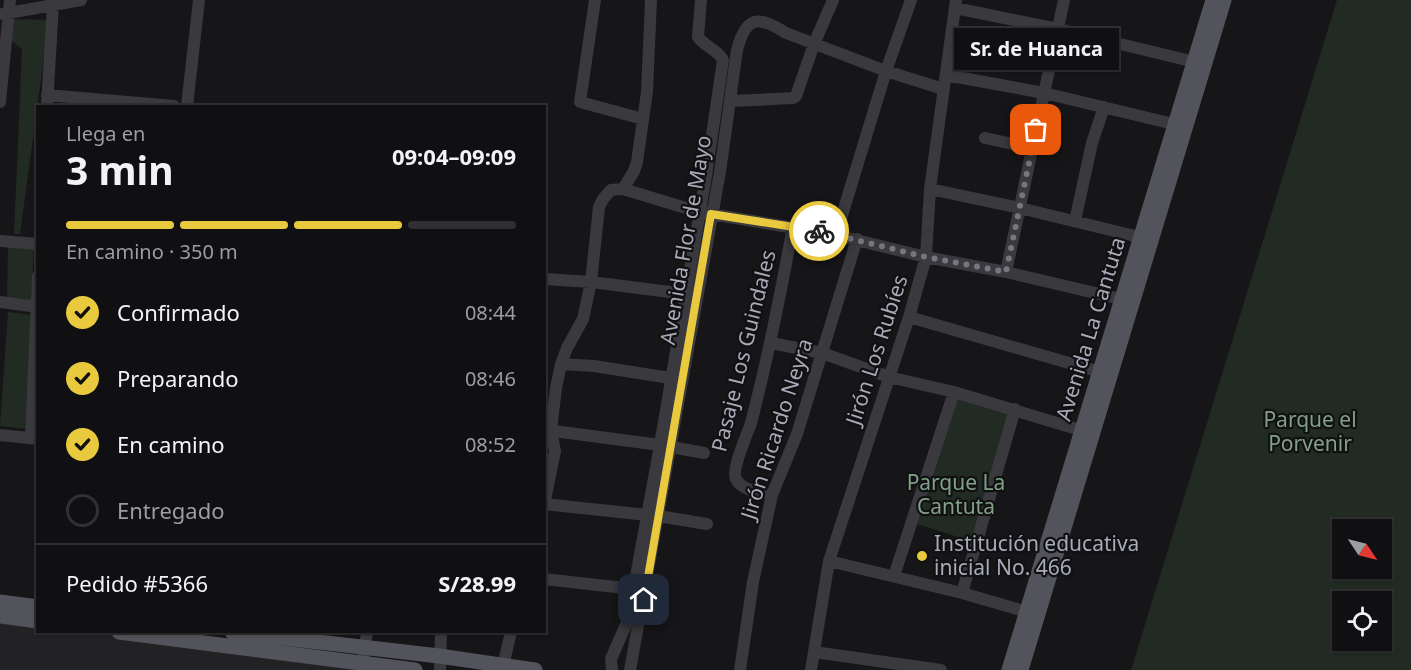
<!DOCTYPE html>
<html lang="es">
<head>
<meta charset="utf-8">
<style>
	:root { --surface:#101012; --page:#19191b; --text:#f1f3f6; --muted:#9c9d9f; --line:#303032; --accent:#e9c93d }
	body { margin:0; font-family:"Noto Sans",sans-serif; background:var(--page); color:var(--text); height:100vh; display:flex; flex-direction:column; font-size:22px; white-space:nowrap }
	* { box-sizing:border-box; margin:0 }
	p { font-size:20px; color:var(--muted) }
	.icon { flex:none; width:33px; height:33px; fill:none; stroke:currentColor; stroke-width:2; stroke-linecap:round; stroke-linejoin:round }
	.map { position:relative; flex:1; overflow:hidden }
	.sheet { position:absolute; left:36px; top:105px; width:510px; height:528px; display:flex; flex-direction:column; background:var(--surface); border-radius:0px; box-shadow:0 2px 4px #0004,0 0 0 2px var(--line) }
	.sheet>* { flex:none }
	.needle { width:39px; rotate:125deg }
	.controls { position:absolute; left:1332px; top:519px; display:grid; gap:12px }
	.controls a { display:grid; place-items:center; width:60px; height:60px; border-radius:0px; background:var(--surface); box-shadow:0 2px 4px #0004,0 0 0 2px var(--line); font-size:30px }
	.pin { position:absolute; display:grid; place-items:center; width:51px; height:51px; color:#fff; margin:-26px; border-radius:12px; box-shadow:0 3px 9px #0006 }
	.courier { position:absolute; display:grid; place-items:center; width:60px; height:60px; margin:-30px; border:4px solid #e9c93d; border-radius:50%; background:#fff; color:#222; box-shadow:0 2px 8px #0007 }
	.bubble { position:absolute; height:42px; border-radius:0px; background:var(--surface); box-shadow:0 2px 4px #0004,0 0 0 2px var(--line); font-size:20px; font-weight:700; line-height:42px; text-align:center }
	.headline em { font-style:normal; font-weight:700 }
	.headline div { display:flex; flex-direction:column-reverse }
	.headline { display:flex; align-items:center; justify-content:space-between; height:102px; padding:0 30px }
	h1 { font-size:39px; font-weight:700; line-height:45px }
	.bar { display:grid; grid-template-columns:repeat(4,1fr); gap:9px 6px; align-content:center; height:72px; padding:0 30px }
	.bar i { height:8px; border-radius:4px; background:var(--line) }
	.bar .on { background:var(--accent) }
	.bar p { grid-column:span 4 }
	.line { display:flex; align-items:center; gap:15px; padding:0 30px; border-top:2px solid var(--line) }
	.line div { flex:1 }
	ol { padding:0 30px; list-style:none }
	li { display:flex; align-items:center; gap:18px; height:66px }
	li p { margin-inline-start:auto }
	li .icon { padding:6px; border-radius:50%; background:var(--accent); color:#111; stroke-width:4 }
	li:last-child { color:var(--muted) }
	li i { width:33px; height:33px; border:3px solid var(--line); border-radius:50% }
	.map>svg:first-child { display:block }
</style>
</head>
<body>
<div class="map">
<svg width="1411" height="670" viewBox="0 0 1411 670">
	<rect width="100%" height="100%" fill="#161618"/>
	<!-- built -->
	<path fill="#222225" d="M 0,617 L 37,623 L 38,632 L 104,632 L 389,670 L 0,670 Z"/>
	<!-- green -->
	<path fill="#222a24" fill-rule="evenodd" d="M 1337,0 L 1411,0 L 1411,670 L 1131,670 ZM 1342,530 L 1382,530 L 1382,568 L 1342,568 ZM 1342,602 L 1382,602 L 1382,640 L 1342,640 Z
		M 10,19 L 49,20 L 20,234 L 14,234 L 22,49 L 9,39 Z
		M 8,247 L 34,248 L 31,300 L 7,298 Z
		M 8,312 L 33,315 L 29,429 L 0,426 Z
		M 956,397 L 1010,412 L 971,541 L 917,524 Z"/>
	<g fill="none" stroke-linecap="round" stroke-linejoin="round">
		<!-- minor -->
		<path stroke="#39393e" stroke-width="12" d="M 595,0 L 580,102 L 643,119
			M 955,8 L 1058,29 L 1203,64
			M 3,14 L 81,0
			M 946,75 L 1044,93 L 1182,126
			M 47,95 L 174,106
			M 731,101 L 793,98 L 796,96 L 814,44 L 833,0
			M 0,102 L 10,0
			M 47,106 L 53,5
			M 187,106 L 199,0
			M 985,138 L 1032,148
			M 623,189 L 634,171 L 637,162 L 647,92 L 651,0
			M 930,189 L 1020,208 L 1147,239
			M 1075,221 L 1092,143 L 1104,107
			M 836,235 L 886,71 L 911,0
			M 0,241 L 38,244
			M 1006,272 L 1064,0
			M 544,279 L 591,282 L 686,294
			M 0,302 L 38,307
			M 909,317 L 1107,374
			M 771,343 L 822,353 L 889,377 L 954,392 L 1090,433
			M 561,364 L 594,366 L 670,378
			M 546,430 L 660,445 L 704,453
			M 0,435 L 38,439
			M 31,438 L 38,276
			M 772,495 C 761,492 742,491 736,479 C 731,470 747,435 751,423 C 768,358 781,292 793,226
			M 544,504 L 647,515
			M 544,505 L 555,451 L 551,430 L 556,388 L 561,364 L 567,348 L 583,319 L 591,282 L 599,207 L 603,199 L 611,190 L 623,189 L 699,212 L 836,235 L 926,257 L 1006,272 L 1129,301
			M 658,516 L 707,524
			M 829,561 L 962,593 L 1034,614
			M 894,576 L 954,392
			M 544,579 L 633,589
			M 962,593 L 1015,409
			M 814,652 L 941,670
			M 363,663 L 367,632
			M 503,666 L 511,632
			M 440,670 L 441,632
			M 612,670 L 611,659 L 628,620 L 660,445 L 706,176 L 723,60 C 717,49 705,47 698,37 L 701,0
			M 630,670 L 720,172 L 737,50 C 746,16 758,15 786,33 L 886,71 L 943,89
			M 740,670 L 753,582 L 772,495 L 797,434 L 857,239
			M 811,670 L 829,561 L 909,317 L 926,257 L 930,189 L 956,0"/>
		<!-- major -->
		<path stroke="#53545b" stroke-width="15" d="M 0,602 L 38,607
			M 0,616 L 38,621
			M 119,632 L 415,670
			M 232,632 L 439,656 L 535,670
			M 1009,670 L 1213,0
			M 1021,670 L 1224,0"/>
	</g>
	<g fill="none" stroke-linecap="round" stroke-linejoin="round">
		<!-- done -->
		<path stroke="#75777f" stroke-width="6" stroke-dasharray="0 10.8" d="M 819,231 L 926,257 L 1006,272 L 1036,130"/>
		<!-- route -->
		<path stroke="#e9c93d" stroke-width="8" d="M 644,600 L 711,214 L 819,231"/>
	</g>
	<!-- markers -->
	<circle fill="#e9c93d" stroke="#111113" stroke-width="2" cx="922" cy="556" r="6"/>
	<g text-anchor="middle" stroke-width="4.5" stroke-linejoin="round" paint-order="stroke">
		<!-- street labels -->
		<g font-size="21" fill="#a8abb7" stroke="#111113">
			<text transform="translate(686 240) rotate(-80)" y="7">Avenida Flor de Mayo</text>
			<text transform="translate(1091 329) rotate(-73)" y="7">Avenida La Cantuta</text>
			<text transform="translate(877 350) rotate(-72)" y="7">Jirón Los Rubíes</text>
			<text transform="translate(744 351) rotate(-76)" y="7">Pasaje Los Guindales</text>
			<text transform="translate(777 429) rotate(-72)" y="7">Jirón Ricardo Neyra</text>
		</g>
		<!-- park labels -->
		<g font-size="21" fill="#80a187" stroke="#111113">
			<text x="1310" y="427">Parque el<tspan x="1310" dy="24">Porvenir</tspan></text>
			<text x="956" y="490">Parque La<tspan x="956" dy="24">Cantuta</tspan></text>
		</g>
		<!-- poi labels -->
		<g font-size="21" fill="#a8abb7" stroke="#111113" text-anchor="start">
			<text x="934" y="551">Institución educativa<tspan x="934" dy="24">inicial No. 466</tspan></text>
		</g>
	</g>
</svg>
<div class="controls">
<a><svg class="needle" viewBox="-14 -14 28 28"><path d="M0-13l5 13h-10z" fill="#e53935"/><path d="M0 13l5-13h-10z" fill="#9c9d9f"/></svg></a>
<a><svg class="icon" aria-label="locate" viewBox="0 0 24 24"><circle cx="12" cy="12" r="6"/><path d="M12 2v4M12 18v4M2 12h4M18 12h4"/></svg></a>
</div>
<div class="pin" style="left:1036px;top:130px;background:#ea580c"><svg class="icon" aria-label="bag" viewBox="0 0 24 24"><path d="M5 8h14l-1 12H6zM9 8a3 3 0 0 1 6 0"/></svg></div>
<div class="pin" style="left:644px;top:600px;background:#1f2937"><svg class="icon" aria-label="home" viewBox="0 0 24 24"><path d="M3 11l9-7 9 7M6 9v11h12V9"/></svg></div>
<div class="courier" style="left:819px;top:231px"><svg class="icon" aria-label="bike" viewBox="0 0 24 24"><circle cx="6" cy="16" r="4"/><circle cx="18" cy="16" r="4"/><path d="M6 16l4-8h5l3 8M10 8l3 8H6M13 5h3"/></svg></div>
<div class="bubble" style="left:954px;top:28px;width:165px">Sr. de Huanca</div>
<section class="sheet">
<div class="headline"><div><h1>3 min</h1><p>Llega en</p></div><em>09:04–09:09</em></div>
<div class="bar"><i class="on"></i><i class="on"></i><i class="on"></i><i></i><p>En camino · 350 m</p></div>
<ol>
<li><svg class="icon" aria-label="check" viewBox="0 0 24 24"><path d="M5 12l5 5 9-10"/></svg>Confirmado<p>08:44</p></li>
<li><svg class="icon" aria-label="check" viewBox="0 0 24 24"><path d="M5 12l5 5 9-10"/></svg>Preparando<p>08:46</p></li>
<li><svg class="icon" aria-label="check" viewBox="0 0 24 24"><path d="M5 12l5 5 9-10"/></svg>En camino<p>08:52</p></li>
<li><i></i>Entregado</li>
</ol>
<div class="line" style="height:78px"><div>Pedido #5366</div><b>S/28.99</b></div>
</section>
</div>
</body>
</html>
